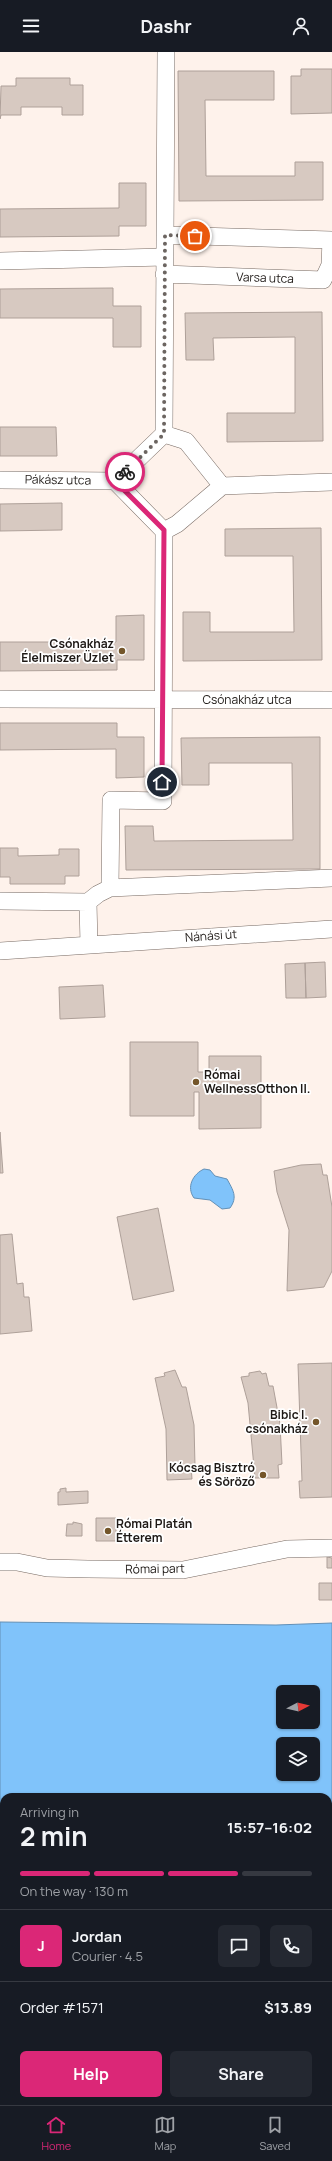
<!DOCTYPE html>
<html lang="en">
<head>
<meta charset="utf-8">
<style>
	:root { --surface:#171b24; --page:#242831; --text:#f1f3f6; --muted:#9ea1a6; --line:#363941; --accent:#db2777 }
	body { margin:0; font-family:Manrope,sans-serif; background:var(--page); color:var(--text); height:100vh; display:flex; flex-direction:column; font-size:15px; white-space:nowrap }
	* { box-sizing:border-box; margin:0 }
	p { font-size:13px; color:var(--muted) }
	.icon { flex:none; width:22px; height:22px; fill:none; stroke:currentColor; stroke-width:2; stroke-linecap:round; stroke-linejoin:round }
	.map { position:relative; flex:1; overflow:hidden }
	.panel { position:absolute; left:0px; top:1741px; width:332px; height:312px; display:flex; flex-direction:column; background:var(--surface); border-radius:12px 12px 0 0; box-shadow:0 1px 3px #0004 }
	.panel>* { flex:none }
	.needle { width:26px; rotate:83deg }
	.tools { position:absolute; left:276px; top:1633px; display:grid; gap:8px }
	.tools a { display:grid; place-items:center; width:44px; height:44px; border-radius:6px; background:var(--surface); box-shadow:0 1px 3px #0004; font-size:20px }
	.pin { position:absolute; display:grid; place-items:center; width:34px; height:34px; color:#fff; margin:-17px; border:2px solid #fff; border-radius:50%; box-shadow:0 1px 4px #0007 }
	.courier { position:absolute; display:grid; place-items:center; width:40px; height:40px; margin:-20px; border:3px solid #db2777; border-radius:50%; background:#fff; color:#222; box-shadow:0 1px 5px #0007 }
	.overview em { font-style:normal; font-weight:700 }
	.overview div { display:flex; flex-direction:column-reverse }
	.overview { display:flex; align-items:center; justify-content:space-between; height:68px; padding:0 20px }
	h1 { font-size:26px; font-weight:700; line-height:30px }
	.bar { display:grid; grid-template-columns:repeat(4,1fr); gap:6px 4px; align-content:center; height:48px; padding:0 20px }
	.bar i { height:5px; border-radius:3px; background:var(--line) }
	.bar .selected { background:var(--accent) }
	.bar p { grid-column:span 4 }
	.line { display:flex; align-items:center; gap:10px; padding:0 20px; border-top:1px solid var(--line) }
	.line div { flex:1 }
	.round { display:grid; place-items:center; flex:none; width:42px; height:42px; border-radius:6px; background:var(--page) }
	.primary-button { display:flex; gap:8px; margin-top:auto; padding:8px 20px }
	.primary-button a { flex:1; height:46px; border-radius:6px; background:var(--accent); color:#fff; font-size:16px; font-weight:700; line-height:46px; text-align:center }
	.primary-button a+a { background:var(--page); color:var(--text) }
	header { display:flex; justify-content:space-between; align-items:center; height:52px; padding:0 20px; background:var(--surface); font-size:18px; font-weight:700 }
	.dock { display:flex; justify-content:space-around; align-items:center; height:56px; border-top:1px solid var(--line); background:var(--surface); font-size:11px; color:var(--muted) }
	.dock a { display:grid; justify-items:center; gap:2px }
	.dock .selected { color:var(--accent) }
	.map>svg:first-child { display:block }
</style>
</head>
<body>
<header><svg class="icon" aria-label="menu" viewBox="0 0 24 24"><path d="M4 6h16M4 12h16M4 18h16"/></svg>Dashr<svg class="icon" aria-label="person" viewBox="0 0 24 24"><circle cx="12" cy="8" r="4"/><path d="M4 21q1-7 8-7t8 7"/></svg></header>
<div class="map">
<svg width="332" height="2053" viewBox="0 0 332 2053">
	<rect width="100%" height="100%" fill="#fef2eb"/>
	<!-- water -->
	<path fill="#80c3fa" stroke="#6390b6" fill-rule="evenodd" d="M 204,1117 L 210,1118 L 215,1124 L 227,1127 C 233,1138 238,1145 230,1156 L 222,1157 L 210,1148 L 194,1146 C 186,1135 193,1122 204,1117 Z
		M 0,1570 L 276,1573 L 332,1571 L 332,2053 L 0,2053 ZM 283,1640 L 313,1640 L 313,1670 L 283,1670 ZM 283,1692 L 313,1692 L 313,1722 L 283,1722 ZM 4,1745 L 328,1745 L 328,2049 L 4,2049 Z"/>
	<!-- building -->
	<path fill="#d7c9c1" stroke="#aea099" d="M 301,17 L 332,17 L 332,61 L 291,62 L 291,24 L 301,24 Z
		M 178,19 L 274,19 L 274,48 L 205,48 L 206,124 L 295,124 L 295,110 L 323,110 L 323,148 L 179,149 Z
		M 16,26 L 70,26 L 70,33 L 83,33 L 83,63 L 62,63 L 62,55 L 21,55 L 21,63 L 1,63 L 0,67 L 1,34 L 16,34 Z
		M 119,131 L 146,131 L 146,174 L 119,174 L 119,184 L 0,185 L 0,157 L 119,156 Z
		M 113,236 L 113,254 L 141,254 L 141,295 L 113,295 L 113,266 L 0,266 L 0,237 Z
		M 322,260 L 323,389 L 227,390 L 227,361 L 295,361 L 295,285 L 213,286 L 214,308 L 186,308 L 185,261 Z
		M 0,375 L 56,375 L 57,404 L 0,404 Z
		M 62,451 L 62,478 L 0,479 L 0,452 Z
		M 321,476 L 322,608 L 183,609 L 183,560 L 210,560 L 210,580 L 294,580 L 293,504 L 225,504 L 225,477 Z
		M 144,563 L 144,608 L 117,608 L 117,618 L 0,619 L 0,590 L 116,590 L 116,564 Z
		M 0,671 L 117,671 L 117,685 L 144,685 L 144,725 L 116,726 L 116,697 L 0,698 Z
		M 320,685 L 320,817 L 126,818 L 125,774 L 153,774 L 154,789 L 293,788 L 292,711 L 209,711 L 209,733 L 182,733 L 181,686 Z
		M 0,796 L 18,796 L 18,804 L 59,803 L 59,797 L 79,797 L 79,824 L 65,824 L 65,832 L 10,832 L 10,825 L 0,825 Z
		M 325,910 L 326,945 L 306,946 L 305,911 Z
		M 305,911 L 306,946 L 286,946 L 285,912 Z
		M 103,933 L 105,965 L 60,967 L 59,935 Z
		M 130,990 L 198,990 L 198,1020 L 209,1020 L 209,1004 L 261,1004 L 261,1076 L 199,1077 L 199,1040 L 194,1040 L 194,1064 L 130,1064 Z
		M 0,1080 L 3,1121 L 0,1121 Z
		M 321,1112 L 323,1123 L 327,1123 L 332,1155 L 332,1219 L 324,1235 L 287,1239 L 289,1178 L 277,1140 L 274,1119 L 301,1113 Z
		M 158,1156 L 174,1239 L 133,1248 L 117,1165 Z
		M 12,1182 L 17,1232 L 23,1231 L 24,1245 L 29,1245 L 32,1279 L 0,1282 L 0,1183 Z
		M 332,1311 L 332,1445 L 300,1446 L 299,1429 L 302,1429 L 298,1312 Z
		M 175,1318 L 182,1335 L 186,1335 L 194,1373 L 195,1414 L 191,1414 L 192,1427 L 167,1428 L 166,1377 L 155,1326 L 165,1324 L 164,1321 Z
		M 260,1319 L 262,1322 L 266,1321 L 269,1334 L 273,1334 L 280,1372 L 282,1412 L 278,1413 L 279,1426 L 255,1426 L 248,1351 L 241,1325 L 249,1324 L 249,1321 Z
		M 66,1436 L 66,1440 L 88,1439 L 88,1451 L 58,1453 L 58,1440 L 60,1440 L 60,1437 Z
		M 96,1466 L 116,1466 L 116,1489 L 96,1489 Z
		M 73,1470 L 82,1472 L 82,1484 L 66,1484 L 67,1472 L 73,1472 Z
		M 327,1505 L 332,1506 L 332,1516 L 327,1516 Z
		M 319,1531 L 332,1531 L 332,1548 L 319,1548 Z"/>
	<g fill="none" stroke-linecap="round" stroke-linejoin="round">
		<defs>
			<path id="minor" d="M 165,183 L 332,188
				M 0,209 L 165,205
				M 164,222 L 323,228 L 330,213 L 331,188
				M 164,382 L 166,0
				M 0,428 L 115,429 L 164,479 L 177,472 L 222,434 L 332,430
				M 115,429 L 164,382 L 186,389 L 222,434
				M 0,647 L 332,648
				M 110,836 L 111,748 L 163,749 L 164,479
				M 0,849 L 88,850 L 98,842 L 110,836 L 332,826
				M 88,850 L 89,893
				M 0,899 L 332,877
				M 0,1510 L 17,1510 L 47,1516 L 88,1517 L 183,1518 L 287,1497 L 332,1496"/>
		</defs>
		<!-- minor casing -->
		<use href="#minor" stroke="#776a63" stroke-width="18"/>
		<!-- minor -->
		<use href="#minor" stroke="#fff" stroke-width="17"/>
	</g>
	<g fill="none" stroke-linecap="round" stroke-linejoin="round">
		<!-- done -->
		<path stroke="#6c6561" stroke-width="4" stroke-dasharray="0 7.2" d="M 125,420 L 164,382 L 165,183 L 195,184"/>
		<!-- route -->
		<path stroke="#db2777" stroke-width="5" d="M 125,420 L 115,429 L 164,478 L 162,730"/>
	</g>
	<!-- markers -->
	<g fill="#74562a" stroke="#fff" stroke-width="1.5">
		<circle cx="122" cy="599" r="4"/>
		<circle cx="196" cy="1030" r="4"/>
		<circle cx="316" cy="1370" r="4"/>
		<circle cx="263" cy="1423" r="4"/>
		<circle cx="108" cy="1479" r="4"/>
	</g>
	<g text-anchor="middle" stroke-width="3.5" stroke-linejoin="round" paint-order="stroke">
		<!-- street labels -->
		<g font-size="12" fill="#1e1916" stroke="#fff">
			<text transform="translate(265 226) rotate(2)" y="4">Varsa utca</text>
			<text transform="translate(58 428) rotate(1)" y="4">Pákász utca</text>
			<text x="247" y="652">Csónakház utca</text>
			<text transform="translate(211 884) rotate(-4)" y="4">Nánási út</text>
			<text transform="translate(155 1517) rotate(-1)" y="4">Római part</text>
		</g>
		<!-- poi labels -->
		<g font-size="12" font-weight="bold" fill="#1e1916" stroke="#fff" text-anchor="end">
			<text x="114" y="596">Csónakház<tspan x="114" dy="14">Élelmiszer Üzlet</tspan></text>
			<text x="204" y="1027" text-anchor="start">Római<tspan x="204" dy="14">WellnessOtthon II.</tspan></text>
			<text x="308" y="1367">Bibic I.<tspan x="308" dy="14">csónakház</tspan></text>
			<text x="255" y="1420">Kócsag Bisztró<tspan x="255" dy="14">és Söröző</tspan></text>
			<text x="116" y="1476" text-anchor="start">Római Platán<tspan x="116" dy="14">Étterem</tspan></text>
		</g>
	</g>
</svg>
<div class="tools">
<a><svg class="needle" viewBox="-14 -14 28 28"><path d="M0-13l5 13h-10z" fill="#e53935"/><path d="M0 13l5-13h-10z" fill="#9ea1a6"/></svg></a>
<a><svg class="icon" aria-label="layers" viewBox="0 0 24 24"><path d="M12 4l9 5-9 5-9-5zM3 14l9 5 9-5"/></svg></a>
</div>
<div class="pin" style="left:195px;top:184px;background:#ea580c"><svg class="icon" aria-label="bag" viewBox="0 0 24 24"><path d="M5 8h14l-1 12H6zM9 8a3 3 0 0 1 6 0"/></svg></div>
<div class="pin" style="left:162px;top:730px;background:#1f2937"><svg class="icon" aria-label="home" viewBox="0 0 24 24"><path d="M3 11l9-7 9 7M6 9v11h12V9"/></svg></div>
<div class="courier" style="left:125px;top:420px"><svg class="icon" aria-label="bike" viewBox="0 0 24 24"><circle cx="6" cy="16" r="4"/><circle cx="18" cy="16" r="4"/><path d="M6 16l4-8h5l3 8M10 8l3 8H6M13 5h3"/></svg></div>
<section class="panel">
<div class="overview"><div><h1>2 min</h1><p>Arriving in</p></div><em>15:57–16:02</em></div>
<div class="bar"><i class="selected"></i><i class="selected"></i><i class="selected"></i><i></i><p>On the way · 130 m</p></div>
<div class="line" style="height:72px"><b class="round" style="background:var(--accent);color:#fff">J</b><div><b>Jordan</b><p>Courier · 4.5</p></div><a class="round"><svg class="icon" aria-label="chat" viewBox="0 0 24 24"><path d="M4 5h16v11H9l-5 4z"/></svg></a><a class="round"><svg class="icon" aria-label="phone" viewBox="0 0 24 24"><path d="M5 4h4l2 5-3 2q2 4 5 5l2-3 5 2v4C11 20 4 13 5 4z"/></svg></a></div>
<div class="line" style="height:52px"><div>Order #1571</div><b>$13.89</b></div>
<div class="primary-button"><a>Help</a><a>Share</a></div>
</section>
</div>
<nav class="dock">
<a class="selected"><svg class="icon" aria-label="home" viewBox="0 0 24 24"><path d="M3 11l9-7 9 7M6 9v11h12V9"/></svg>Home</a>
<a><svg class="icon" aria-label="map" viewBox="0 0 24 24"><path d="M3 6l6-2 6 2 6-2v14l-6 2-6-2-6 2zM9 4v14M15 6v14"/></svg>Map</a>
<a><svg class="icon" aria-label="saved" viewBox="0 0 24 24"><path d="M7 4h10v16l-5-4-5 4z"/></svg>Saved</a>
</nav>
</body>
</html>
